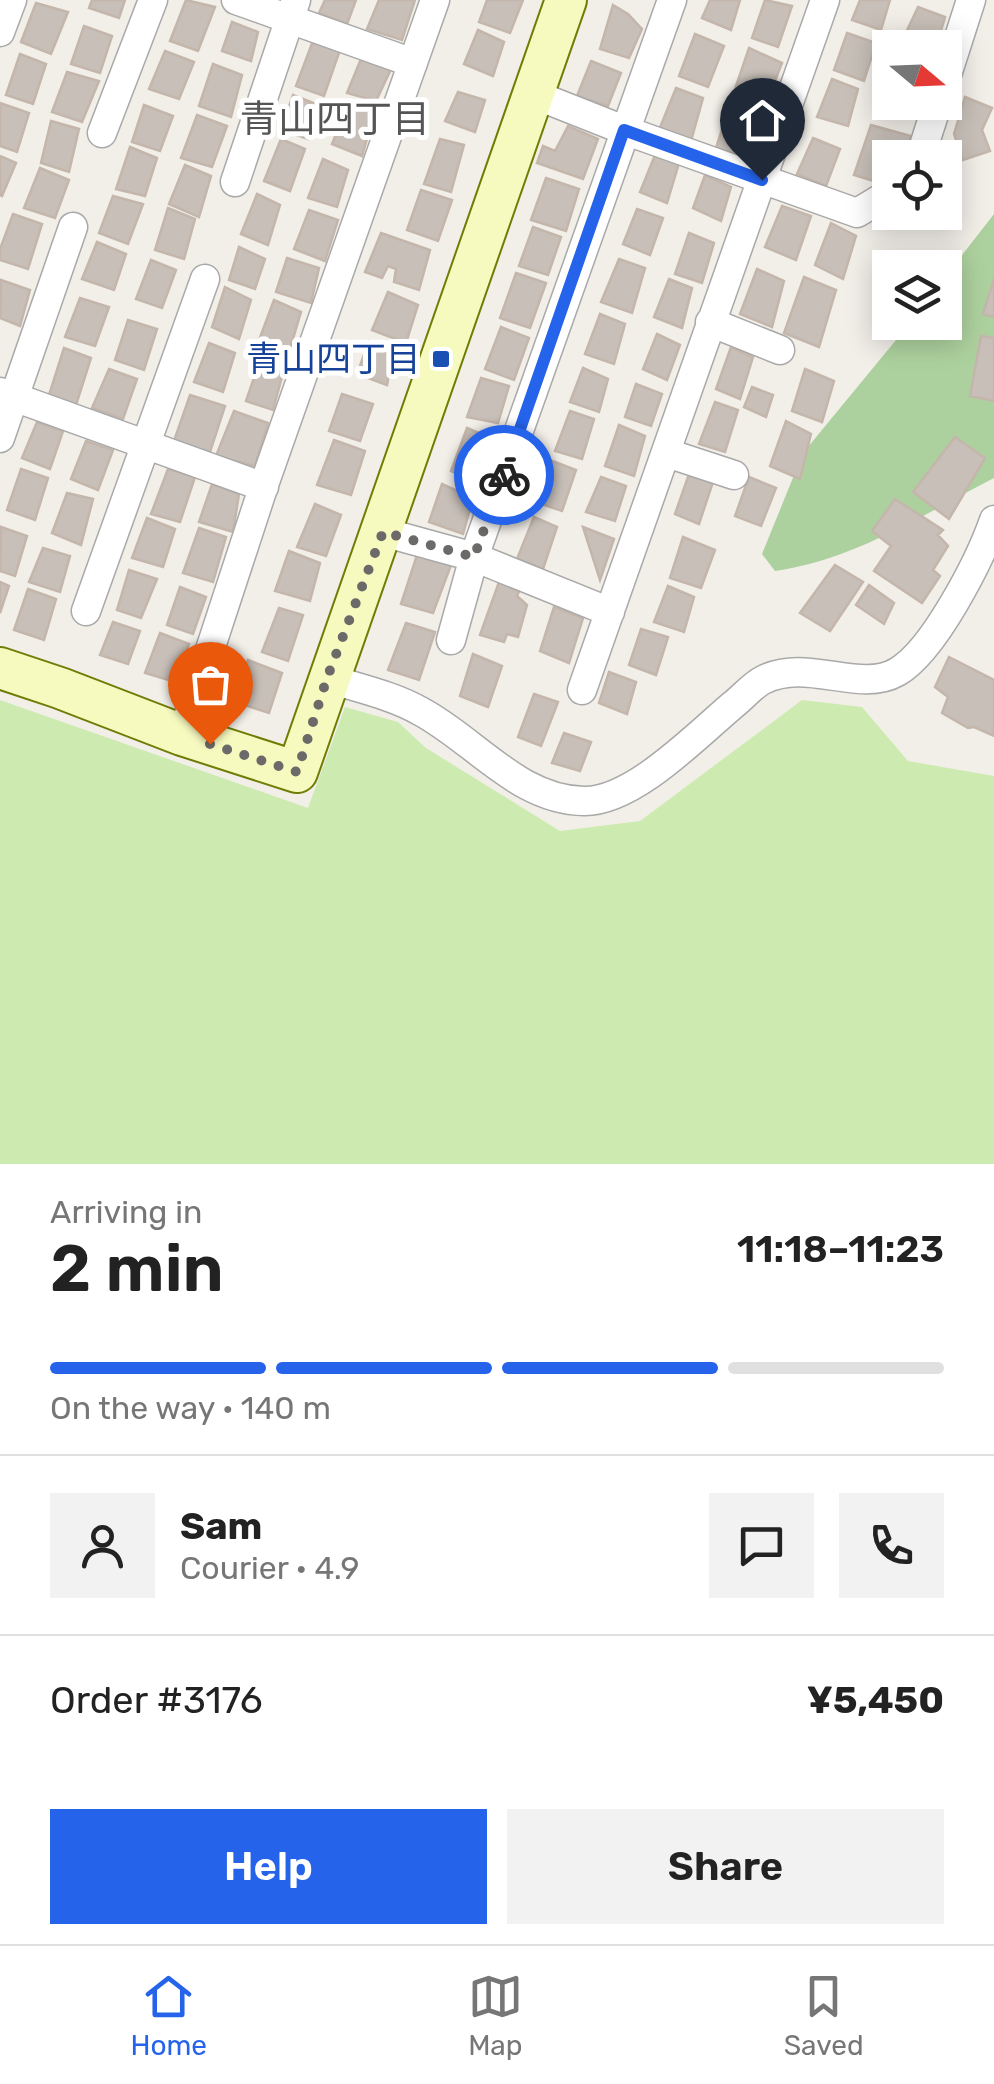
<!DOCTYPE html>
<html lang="en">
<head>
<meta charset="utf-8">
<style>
	:root { --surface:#fff; --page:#f2f2f2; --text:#222; --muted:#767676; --line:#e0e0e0; --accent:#2563eb }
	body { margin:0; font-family:Rubik,"Noto Sans JP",sans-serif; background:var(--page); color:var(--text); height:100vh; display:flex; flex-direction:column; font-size:38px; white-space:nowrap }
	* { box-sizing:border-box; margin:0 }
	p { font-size:32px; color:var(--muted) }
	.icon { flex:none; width:55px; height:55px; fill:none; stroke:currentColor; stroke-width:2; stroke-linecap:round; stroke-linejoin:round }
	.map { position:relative; height:1164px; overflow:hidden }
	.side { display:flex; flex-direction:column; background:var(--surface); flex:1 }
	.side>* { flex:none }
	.needle { width:65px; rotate:109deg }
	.controls { position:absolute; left:872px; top:30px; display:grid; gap:20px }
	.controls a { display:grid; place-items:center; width:90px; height:90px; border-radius:0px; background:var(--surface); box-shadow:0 5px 25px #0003; font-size:50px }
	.pin { position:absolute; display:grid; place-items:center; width:85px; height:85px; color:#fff; margin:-102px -42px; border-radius:50% 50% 50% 0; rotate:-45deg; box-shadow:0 0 10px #0007 }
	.pin .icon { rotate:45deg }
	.courier { position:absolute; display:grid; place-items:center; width:100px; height:100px; margin:-50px; border:8px solid #2563eb; border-radius:50%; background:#fff; color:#222; box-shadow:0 2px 12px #0007 }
	.headline em { font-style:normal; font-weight:600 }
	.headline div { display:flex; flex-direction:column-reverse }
	.headline { display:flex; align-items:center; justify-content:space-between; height:170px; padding:0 50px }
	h1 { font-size:65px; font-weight:600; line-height:75px }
	.bar { display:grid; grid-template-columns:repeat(4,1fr); gap:15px 10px; align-content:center; height:120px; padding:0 50px }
	.bar i { height:12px; border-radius:8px; background:var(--line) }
	.bar .selected { background:var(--accent) }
	.bar p { grid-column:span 4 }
	.line { display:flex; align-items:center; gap:25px; padding:0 50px; border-top:2px solid var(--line) }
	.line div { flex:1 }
	.round { display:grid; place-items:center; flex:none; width:105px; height:105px; border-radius:0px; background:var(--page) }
	.button { display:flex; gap:20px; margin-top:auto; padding:20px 50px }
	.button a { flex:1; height:115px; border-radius:0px; background:var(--accent); color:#fff; font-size:40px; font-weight:600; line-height:115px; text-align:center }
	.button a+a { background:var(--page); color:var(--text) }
	.dock { display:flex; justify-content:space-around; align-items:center; height:140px; border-top:2px solid var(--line); background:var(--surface); font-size:28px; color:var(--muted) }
	.dock a { display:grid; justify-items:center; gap:5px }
	.dock .selected { color:var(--accent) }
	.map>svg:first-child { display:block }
</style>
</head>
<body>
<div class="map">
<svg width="994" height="1164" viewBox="0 0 994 1164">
	<rect width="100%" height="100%" fill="#f2efe9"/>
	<!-- grass -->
	<path fill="#cdebb0" d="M 0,700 L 308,808 L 345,707 L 398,722 L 426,748 L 560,831 L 640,821 L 802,700 L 862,707 L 908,761 L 994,776 L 994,1164 L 0,1164 Z"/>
	<!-- forest -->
	<path fill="#add19e" d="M 994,214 L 994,478 C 924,514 854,560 775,571 L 762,554 L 803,453 L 910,323 L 945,322 L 945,277 Z"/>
	<!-- building -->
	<path fill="#c7bfb8" stroke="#c4b6ab" stroke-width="2.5" d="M 92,0 L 125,0 L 119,18 L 89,8 Z
		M 186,0 L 215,7 L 198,51 L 170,41 Z
		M 325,0 L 356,0 L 347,24 L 319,13 Z
		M 379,0 L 415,0 L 402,40 L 367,29 Z
		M 487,0 L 523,0 L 510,33 L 479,22 Z
		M 710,0 L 740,0 L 731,30 L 702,18 Z
		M 765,0 L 792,6 L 778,47 L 752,38 Z
		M 860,0 L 890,0 L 881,30 L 852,20 Z
		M 36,3 L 68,12 L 51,54 L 21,42 Z
		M 613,5 L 628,14 L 642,29 L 629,58 L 600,49 Z
		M 918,7 L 945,17 L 936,48 L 913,48 L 901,43 Z
		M 232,22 L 258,32 L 251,61 L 222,51 Z
		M 84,26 L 112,36 L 100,73 L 71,64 Z
		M 478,30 L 504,42 L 493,76 L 464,64 Z
		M 847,33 L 876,43 L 864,81 L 834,70 Z
		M 695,34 L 724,46 L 708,87 L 679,76 Z
		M 314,38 L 341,47 L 324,96 L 296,86 Z
		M 749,48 L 782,63 L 767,101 L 735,89 Z
		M 165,51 L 194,62 L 179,99 L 149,89 Z
		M 20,54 L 46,64 L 33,104 L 6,95 Z
		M 363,54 L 392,67 L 376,101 L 347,93 Z
		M 591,61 L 621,73 L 608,106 L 577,96 Z
		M 213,64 L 242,75 L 231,117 L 199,106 Z
		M 67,72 L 99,81 L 82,122 L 52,112 Z
		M 832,79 L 858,89 L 848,126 L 817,117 Z
		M 676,88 L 703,98 L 691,141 L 659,130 Z
		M 458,92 L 485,100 L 475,132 L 445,121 Z
		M 293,95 L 321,106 L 308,139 L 281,130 Z
		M 965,97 L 992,108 L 982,130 L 990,151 L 963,160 L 954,134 Z
		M 349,102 L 375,111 L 362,156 L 332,144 Z
		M 893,102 L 920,102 L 917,112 Z
		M 0,103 L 29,113 L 17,152 L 0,146 Z
		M 144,105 L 173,116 L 160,151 L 132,142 Z
		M 729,108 L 760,119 L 745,161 L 715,151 Z
		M 197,115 L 227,126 L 212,167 L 181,158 Z
		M 51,121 L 79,129 L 69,172 L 41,163 Z
		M 871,125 L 911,136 L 902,158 L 890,158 L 890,171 L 877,182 L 854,175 Z
		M 568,126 L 598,139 L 583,179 L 537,163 L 543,146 L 555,151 Z
		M 813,138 L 840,149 L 826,186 L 797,174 Z
		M 281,139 L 305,149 L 290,191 L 264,181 Z
		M 440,139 L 464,145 L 451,192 L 424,184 Z
		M 130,147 L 157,158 L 145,196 L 116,189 Z
		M 655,155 L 679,163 L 667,203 L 640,192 Z
		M 0,156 L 16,163 L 2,196 L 0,195 Z
		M 323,159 L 348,170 L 337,207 L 308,198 Z
		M 185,165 L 211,176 L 199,217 L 169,204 Z
		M 40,168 L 69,180 L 55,218 L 24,208 Z
		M 705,175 L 731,187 L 721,221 L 693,208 Z
		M 546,178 L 579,189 L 566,231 L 531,220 Z
		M 421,190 L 452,200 L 438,241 L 407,230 Z
		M 257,194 L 280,205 L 268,245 L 241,234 Z
		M 113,196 L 143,204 L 128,244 L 99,233 Z
		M 782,206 L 811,216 L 796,260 L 765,247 Z
		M 168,208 L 195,219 L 184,259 L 155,250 Z
		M 637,209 L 663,218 L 650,255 L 623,244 Z
		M 309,210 L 338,220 L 325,261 L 294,249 Z
		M 13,214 L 42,224 L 28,269 L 0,260 L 0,249 Z
		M 831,223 L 856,236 L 843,279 L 815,265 Z
		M 533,227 L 561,237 L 548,275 L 519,266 Z
		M 381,233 L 430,250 L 419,290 L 394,282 L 396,269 L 388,266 L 382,278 L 365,272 Z
		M 689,233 L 714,243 L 702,283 L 675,274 Z
		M 97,242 L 126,254 L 114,290 L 82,279 Z
		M 239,247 L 265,259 L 255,289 L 229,280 Z
		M 287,258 L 319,268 L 311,303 L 276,292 Z
		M 619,259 L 645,268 L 632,313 L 601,302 Z
		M 151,260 L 176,270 L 162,308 L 136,299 Z
		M 757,269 L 784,281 L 772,327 L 740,314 Z
		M 516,273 L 546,283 L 530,328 L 500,318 Z
		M 804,277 L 836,290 L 819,347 L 784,333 Z
		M 669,279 L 692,288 L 682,328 L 654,317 Z
		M 994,279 L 994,317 L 983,314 Z
		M 1,280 L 30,290 L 20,326 L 0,318 Z
		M 225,287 L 251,300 L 239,339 L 212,327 Z
		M 388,292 L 418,305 L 406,343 L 372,330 Z
		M 80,298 L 109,307 L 95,346 L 65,337 Z
		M 274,300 L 301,312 L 289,352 L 258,343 Z
		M 600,314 L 625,324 L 614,364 L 585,354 Z
		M 128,320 L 157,329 L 144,370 L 115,360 Z
		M 501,327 L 529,338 L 514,380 L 485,369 Z
		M 657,334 L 680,345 L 667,380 L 643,369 Z
		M 981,336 L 994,338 L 994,401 L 970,396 Z
		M 369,341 L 394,349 L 387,385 L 357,374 Z
		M 209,343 L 235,353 L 223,392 L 194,382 Z
		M 731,347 L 753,357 L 740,399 L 716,389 Z
		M 64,348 L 91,358 L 76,405 L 49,395 Z
		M 259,363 L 283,373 L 273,410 L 246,401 Z
		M 583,368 L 608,379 L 599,412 L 570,402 Z
		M 109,369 L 137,379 L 123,419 L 92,408 Z
		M 805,369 L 834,381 L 822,422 L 792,411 Z
		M 481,378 L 509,386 L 498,423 L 467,417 Z
		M 636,384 L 662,394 L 651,426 L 625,417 Z
		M 752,387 L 773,395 L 766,417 L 744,407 Z
		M 342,394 L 373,404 L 360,441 L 329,431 Z
		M 190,395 L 225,406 L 210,452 L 174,441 Z
		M 715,402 L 738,410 L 725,452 L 699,444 Z
		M 234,411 L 268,423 L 255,466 L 216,456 Z
		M 570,411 L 594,419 L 582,459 L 555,451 Z
		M 786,421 L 811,434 L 800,479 L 770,466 Z
		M 37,422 L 63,431 L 50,469 L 22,458 Z
		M 619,425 L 645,436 L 634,476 L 605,466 Z
		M 467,428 L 493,439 L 477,482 L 451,471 Z
		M 955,437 L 985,458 L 949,519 L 913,492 Z
		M 334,440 L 365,451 L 351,495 L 317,485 Z
		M 86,441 L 113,450 L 98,490 L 71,479 Z
		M 547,459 L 576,470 L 562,511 L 533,501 Z
		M 21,469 L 48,478 L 35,520 L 7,510 Z
		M 168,469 L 195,477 L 180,522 L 151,514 Z
		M 689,474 L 713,482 L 699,524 L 675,514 Z
		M 601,477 L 626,486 L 615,521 L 586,512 Z
		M 749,477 L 776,488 L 761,526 L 735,516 Z
		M 212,484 L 239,494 L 233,532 L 199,522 Z
		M 442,484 L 473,498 L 463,534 L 429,522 Z
		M 67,493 L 93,499 L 81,545 L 52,533 Z
		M 895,499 L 943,530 L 938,535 L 948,546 L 933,570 L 940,576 L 922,603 L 874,571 L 891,546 L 872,531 Z
		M 315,504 L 341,515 L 326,556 L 297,547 Z
		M 534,517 L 557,527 L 543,569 L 517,559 Z
		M 147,518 L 175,529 L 163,567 L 132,558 Z
		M 1,527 L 27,536 L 15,576 L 0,571 Z
		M 583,527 L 614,539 L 600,580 Z
		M 199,528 L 226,537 L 213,582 L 183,573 Z
		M 683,537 L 715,550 L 701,588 L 670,578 Z
		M 43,548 L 70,556 L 60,592 L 29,582 Z
		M 289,551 L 320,563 L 310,601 L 275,591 Z
		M 417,555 L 451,565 L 433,613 L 401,604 Z
		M 835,565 L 863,582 L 830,631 L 800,613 Z
		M 129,570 L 157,579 L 141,618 L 117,610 Z
		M 0,582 L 9,586 L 0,613 Z
		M 499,582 L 521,587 L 517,596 L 527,605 L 518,637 L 507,634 L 504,642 L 480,635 Z
		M 869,585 L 894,603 L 884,624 L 856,605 Z
		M 668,586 L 694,597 L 684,632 L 654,622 Z
		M 180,587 L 206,597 L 193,634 L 167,625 Z
		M 28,589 L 56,599 L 44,640 L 14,630 Z
		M 554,607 L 583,618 L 569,663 L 540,651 Z
		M 279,608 L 303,615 L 288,661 L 262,652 Z
		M 113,622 L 140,631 L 128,664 L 100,655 Z
		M 406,623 L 435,632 L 419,680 L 388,670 Z
		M 641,629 L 668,637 L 656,675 L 629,665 Z
		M 160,633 L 189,644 L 175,682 L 145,673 Z
		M 473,654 L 502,666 L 488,707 L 460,696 Z
		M 949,657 L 994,680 L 994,736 L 974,727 L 968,728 L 942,713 L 948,697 L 935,687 Z
		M 248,660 L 282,673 L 269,713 L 235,702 Z
		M 609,672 L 636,682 L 627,714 L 599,703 Z
		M 534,694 L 558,702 L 541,746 L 518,737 Z
		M 564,733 L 591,742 L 580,771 L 552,763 Z"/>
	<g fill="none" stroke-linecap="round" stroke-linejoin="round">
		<defs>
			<path id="street" d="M 236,0 L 413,63
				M 0,32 L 12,0
				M 945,81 L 971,0
				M 533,94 L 624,130 L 857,213 L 890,193
				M 102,133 L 153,0
				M 920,158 L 938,102
				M 235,182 L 296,0
				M 710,322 L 780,350
				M 0,392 L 264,487
				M 0,438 L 73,227
				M 667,453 L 734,475
				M 383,532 L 474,557 L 610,612
				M 86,611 L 205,279
				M 451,640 L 474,557 L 672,0
				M 327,678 C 357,688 392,695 420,711 C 475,740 518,800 584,801 C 633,802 697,735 734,704 C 743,697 753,685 763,680 C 807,657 859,694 897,672 C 934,651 980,560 994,520
				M 582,690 L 825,0
				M 182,735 L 265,482 L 435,0"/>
			<path id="secondary" d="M 0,668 L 60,688 L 182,735 L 297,772 L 566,0"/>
		</defs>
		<!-- street casing -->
		<use href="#street" stroke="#a9a9a9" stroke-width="31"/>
		<!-- secondary casing -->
		<use href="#secondary" stroke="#707d05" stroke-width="44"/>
		<!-- street -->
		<use href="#street" stroke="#fff" stroke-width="28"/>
		<!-- secondary -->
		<use href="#secondary" stroke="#f7fabf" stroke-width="40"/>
	</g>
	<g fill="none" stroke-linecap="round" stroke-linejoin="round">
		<!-- done -->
		<path stroke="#6b6a68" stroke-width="10" stroke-dasharray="0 18" d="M 210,744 L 297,772 L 327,678 L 383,532 L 474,557 L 504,475"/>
		<!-- route -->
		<path stroke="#2563eb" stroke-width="12" d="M 504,475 L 624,130 L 762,180"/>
	</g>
	<!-- markers -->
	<rect fill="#1a4fb4" stroke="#fff" stroke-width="4" x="431" y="349" width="20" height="20" rx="5"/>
	<g text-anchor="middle" stroke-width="10" stroke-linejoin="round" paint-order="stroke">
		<!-- transit labels -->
		<g font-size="35" fill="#164399" stroke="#fff" text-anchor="end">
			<text x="421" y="371">青山四丁目</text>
		</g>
		<!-- neighbourhood labels -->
		<g font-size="38" fill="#555" stroke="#fff">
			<text x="335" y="132">青山四丁目</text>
		</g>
	</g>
</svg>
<div class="controls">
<a><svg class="needle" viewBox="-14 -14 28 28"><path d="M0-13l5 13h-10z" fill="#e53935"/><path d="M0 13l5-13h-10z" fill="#767676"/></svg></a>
<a><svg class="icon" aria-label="locate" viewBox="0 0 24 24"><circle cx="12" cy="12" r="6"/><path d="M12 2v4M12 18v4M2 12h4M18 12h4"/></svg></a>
<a><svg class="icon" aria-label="layers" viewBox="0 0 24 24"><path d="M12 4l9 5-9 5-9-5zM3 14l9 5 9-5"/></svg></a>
</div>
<div class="pin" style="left:210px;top:744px;background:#ea580c"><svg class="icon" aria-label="bag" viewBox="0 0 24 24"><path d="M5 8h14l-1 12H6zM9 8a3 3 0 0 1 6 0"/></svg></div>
<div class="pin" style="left:762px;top:180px;background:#1f2937"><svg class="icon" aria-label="home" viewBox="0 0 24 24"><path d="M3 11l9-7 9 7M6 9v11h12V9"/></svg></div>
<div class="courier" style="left:504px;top:475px"><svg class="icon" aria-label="bike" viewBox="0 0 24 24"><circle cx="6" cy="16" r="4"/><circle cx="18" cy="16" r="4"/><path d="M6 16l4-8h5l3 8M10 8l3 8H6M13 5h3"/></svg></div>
</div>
<section class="side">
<div class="headline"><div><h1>2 min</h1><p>Arriving in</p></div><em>11:18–11:23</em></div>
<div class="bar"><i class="selected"></i><i class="selected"></i><i class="selected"></i><i></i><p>On the way · 140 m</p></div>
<div class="line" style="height:180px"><a class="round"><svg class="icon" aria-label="person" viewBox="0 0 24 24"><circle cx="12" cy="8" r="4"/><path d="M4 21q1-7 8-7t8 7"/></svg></a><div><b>Sam</b><p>Courier · 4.9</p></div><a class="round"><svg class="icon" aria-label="chat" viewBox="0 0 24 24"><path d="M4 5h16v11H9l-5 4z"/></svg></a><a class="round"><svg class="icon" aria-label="phone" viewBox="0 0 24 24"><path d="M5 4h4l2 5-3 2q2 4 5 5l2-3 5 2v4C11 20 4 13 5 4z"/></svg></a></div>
<div class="line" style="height:130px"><div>Order #3176</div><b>¥5,450</b></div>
<div class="button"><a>Help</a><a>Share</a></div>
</section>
<nav class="dock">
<a class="selected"><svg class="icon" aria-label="home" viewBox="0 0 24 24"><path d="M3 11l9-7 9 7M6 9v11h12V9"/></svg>Home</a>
<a><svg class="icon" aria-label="map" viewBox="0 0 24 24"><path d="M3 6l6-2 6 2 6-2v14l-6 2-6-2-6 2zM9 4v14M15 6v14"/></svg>Map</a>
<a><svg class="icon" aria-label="saved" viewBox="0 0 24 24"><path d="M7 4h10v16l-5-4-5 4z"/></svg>Saved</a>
</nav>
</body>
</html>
